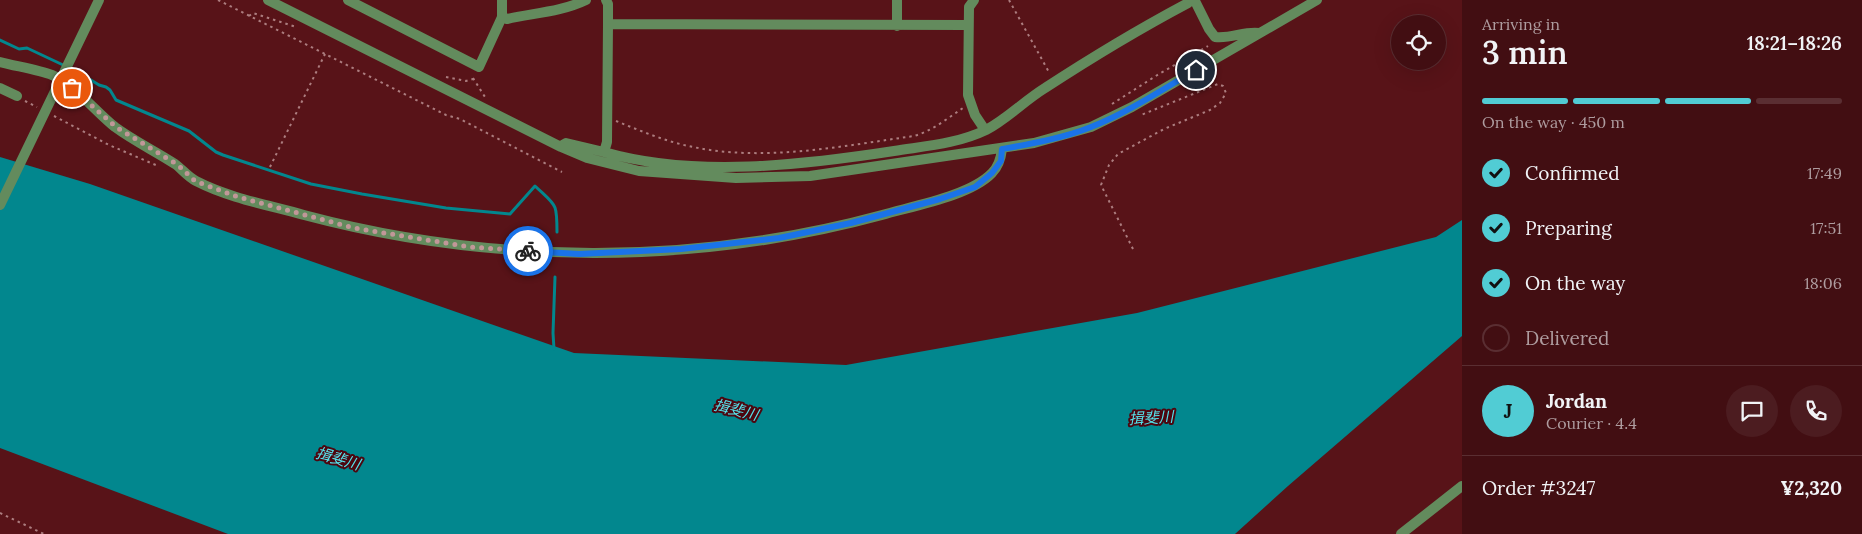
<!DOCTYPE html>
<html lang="en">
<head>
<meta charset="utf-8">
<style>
	:root { --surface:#420e12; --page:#4c1c20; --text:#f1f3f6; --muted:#ae9c9f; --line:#5a2e32; --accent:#51ccd4 }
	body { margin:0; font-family:Lora,"Noto Sans JP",serif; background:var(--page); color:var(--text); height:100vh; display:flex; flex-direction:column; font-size:19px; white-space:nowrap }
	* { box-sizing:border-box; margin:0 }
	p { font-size:16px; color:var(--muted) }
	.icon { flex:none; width:28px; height:28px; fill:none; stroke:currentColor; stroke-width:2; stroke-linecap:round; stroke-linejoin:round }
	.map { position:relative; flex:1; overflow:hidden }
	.sheet { display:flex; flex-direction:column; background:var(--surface); width:400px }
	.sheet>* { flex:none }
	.buttons { position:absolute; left:1391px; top:15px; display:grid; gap:10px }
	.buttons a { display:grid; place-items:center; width:55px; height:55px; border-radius:50%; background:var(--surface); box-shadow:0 5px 20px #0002,0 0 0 1px var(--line); font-size:25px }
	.pin { position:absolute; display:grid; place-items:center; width:42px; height:42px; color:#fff; margin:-21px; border:2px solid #fff; border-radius:50%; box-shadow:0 1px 5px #0007 }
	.courier { position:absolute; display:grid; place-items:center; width:50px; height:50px; margin:-25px; border:4px solid #1a73e8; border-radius:50%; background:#fff; color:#222; box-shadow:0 1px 6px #0007 }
	.overview em { font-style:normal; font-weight:600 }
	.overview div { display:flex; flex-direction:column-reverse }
	.overview { display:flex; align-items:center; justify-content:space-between; height:85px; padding:0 20px }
	h1 { font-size:32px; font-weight:600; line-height:38px }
	.bar { display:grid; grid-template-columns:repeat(4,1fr); gap:8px 5px; align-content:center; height:60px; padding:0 20px }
	.bar i { height:6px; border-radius:4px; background:var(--line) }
	.bar .active { background:var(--accent) }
	.bar p { grid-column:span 4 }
	.line { display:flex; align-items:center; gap:12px; padding:0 20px; border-top:1px solid var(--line) }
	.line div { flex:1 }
	.round { display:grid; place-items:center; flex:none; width:52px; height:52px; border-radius:26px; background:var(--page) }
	ol { padding:0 20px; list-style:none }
	li { display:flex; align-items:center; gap:15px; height:55px }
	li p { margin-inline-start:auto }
	li .icon { padding:5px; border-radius:50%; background:var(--accent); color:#111; stroke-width:4 }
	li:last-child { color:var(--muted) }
	li i { width:28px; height:28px; border:2px solid var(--line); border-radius:50% }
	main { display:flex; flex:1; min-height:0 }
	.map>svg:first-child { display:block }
</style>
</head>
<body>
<main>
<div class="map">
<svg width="1462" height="534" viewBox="0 0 1462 534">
	<rect width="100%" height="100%" fill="#581318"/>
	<!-- water -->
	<path fill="#02878e" d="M 0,157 L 90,184 L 574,353 L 846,365 L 1137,313 L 1436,237 L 1462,220 L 1462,336 L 1288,486 L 1235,534 L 228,534 L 0,448 Z"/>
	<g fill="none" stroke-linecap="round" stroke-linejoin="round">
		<!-- stream -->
		<path stroke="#02878e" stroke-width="3" d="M 0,40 L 19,49 L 27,48 L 78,72 L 99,85 L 106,87 L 110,90 L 116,100 L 189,131 L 216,152 L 223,155 L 311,184 L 362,194 L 446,208 L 510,214 L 535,186 C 556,206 557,202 557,232
			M 554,349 L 553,333 L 555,277"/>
		<!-- path -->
		<path stroke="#ac7d7f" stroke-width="2" stroke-dasharray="2.5 4" stroke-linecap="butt" d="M 218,0 L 446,115 L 460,119 L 562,172
			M 1009,0 L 1050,74
			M 249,16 L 253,13 L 296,27
			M 446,77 L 466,81 L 473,79
			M 473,78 L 485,97
			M 25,101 L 37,107
			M 1112,104 L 1159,74 L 1208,46
			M 54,116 L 109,145 L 158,166
			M 616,121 C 641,131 667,142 693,147 C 765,162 842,146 914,136 C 932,131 948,118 963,108
			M 270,167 L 325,54
			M 1133,249 L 1101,185 L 1109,165 L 1118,154 L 1164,129 L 1210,110 L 1220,103 L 1226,93 L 1223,86 L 1218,84 L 1141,115
			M 0,513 L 44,534"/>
		<!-- minor -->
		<path stroke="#638b5d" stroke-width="10" d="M 268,0 L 561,147 L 587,158 L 639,171 L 736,178 L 810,176 L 1034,143 L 1091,127 L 1132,107 L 1317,0
			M 348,0 L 479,67 L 502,17 L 502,0
			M 974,0 L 969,7 L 968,95 L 975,115 L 985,130
			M 1195,1 L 1209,29 L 1215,37 C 1231,39 1244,31 1259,33
			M 502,17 L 507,19 C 534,13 561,12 586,0
			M 608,24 L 968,25
			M 897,26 L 897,0
			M 0,62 C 15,66 39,70 52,75 C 74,84 96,112 115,127 C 134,141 155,151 175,164 C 182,169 188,177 196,181 C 229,198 268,205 304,215 C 492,265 694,266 882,215 C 913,206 970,196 992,173 C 999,166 1001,158 1002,149
			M 0,88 L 17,96
			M 561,146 L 566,143 L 604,152 L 607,142 L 608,24 L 608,4 L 606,0
			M 604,152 C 694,178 803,165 894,151 C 925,146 957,144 986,130 C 1007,119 1024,101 1045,88 C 1091,58 1139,29 1188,3
			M 1401,534 L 1462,486"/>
		<!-- tertiary-bridge -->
		<path stroke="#638b5d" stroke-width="10" d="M 0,205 L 99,0"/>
	</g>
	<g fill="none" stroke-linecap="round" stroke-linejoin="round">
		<!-- done -->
		<path stroke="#c19798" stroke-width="5" stroke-dasharray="0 9" d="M 72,88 L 116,127 L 178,165 L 195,181 L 238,197 L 354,228 L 470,247 L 528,251"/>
		<!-- route -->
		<path stroke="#1a73e8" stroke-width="6" d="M 528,251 L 579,254 L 681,249 L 779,238 L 851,223 L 940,199 L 975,187 L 992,173 L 1001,161 L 1002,149 C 1030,144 1064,138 1091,127 C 1127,113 1163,89 1196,70"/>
	</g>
	<g text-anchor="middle" stroke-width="4" stroke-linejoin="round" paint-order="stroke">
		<!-- water labels -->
		<g font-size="15" font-style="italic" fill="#55e3ec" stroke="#4c060f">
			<text transform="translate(736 410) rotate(14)" y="5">揖斐川</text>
			<text transform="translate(1151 418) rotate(-3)" y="5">揖斐川</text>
			<text transform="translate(338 459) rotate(16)" y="5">揖斐川</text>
		</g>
	</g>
</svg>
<div class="buttons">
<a><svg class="icon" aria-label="locate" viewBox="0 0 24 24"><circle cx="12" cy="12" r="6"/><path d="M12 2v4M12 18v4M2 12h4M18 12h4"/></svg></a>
</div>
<div class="pin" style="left:72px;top:88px;background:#ea580c"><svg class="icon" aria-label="bag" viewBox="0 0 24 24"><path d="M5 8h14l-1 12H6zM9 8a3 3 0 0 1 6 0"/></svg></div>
<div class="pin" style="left:1196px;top:70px;background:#1f2937"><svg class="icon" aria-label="home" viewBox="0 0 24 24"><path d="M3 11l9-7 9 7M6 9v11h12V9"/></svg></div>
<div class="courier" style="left:528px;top:251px"><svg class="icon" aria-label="bike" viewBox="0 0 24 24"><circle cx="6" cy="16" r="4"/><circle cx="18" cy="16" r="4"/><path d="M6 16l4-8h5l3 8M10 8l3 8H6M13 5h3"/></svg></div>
</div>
<section class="sheet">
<div class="overview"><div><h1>3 min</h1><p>Arriving in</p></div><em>18:21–18:26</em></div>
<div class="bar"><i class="active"></i><i class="active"></i><i class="active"></i><i></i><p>On the way · 450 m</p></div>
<ol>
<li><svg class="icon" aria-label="check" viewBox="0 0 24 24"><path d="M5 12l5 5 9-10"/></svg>Confirmed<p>17:49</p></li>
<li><svg class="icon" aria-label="check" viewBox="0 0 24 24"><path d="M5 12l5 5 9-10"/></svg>Preparing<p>17:51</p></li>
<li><svg class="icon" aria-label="check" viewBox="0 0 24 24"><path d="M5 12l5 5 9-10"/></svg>On the way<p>18:06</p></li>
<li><i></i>Delivered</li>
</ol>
<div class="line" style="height:90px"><b class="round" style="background:var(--accent);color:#111">J</b><div><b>Jordan</b><p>Courier · 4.4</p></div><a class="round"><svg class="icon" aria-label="chat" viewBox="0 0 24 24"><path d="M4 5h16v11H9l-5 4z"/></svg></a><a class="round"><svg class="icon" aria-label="phone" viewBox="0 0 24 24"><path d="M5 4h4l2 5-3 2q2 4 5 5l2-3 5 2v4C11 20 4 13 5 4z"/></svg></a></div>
<div class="line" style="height:65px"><div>Order #3247</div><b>¥2,320</b></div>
</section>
</main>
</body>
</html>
